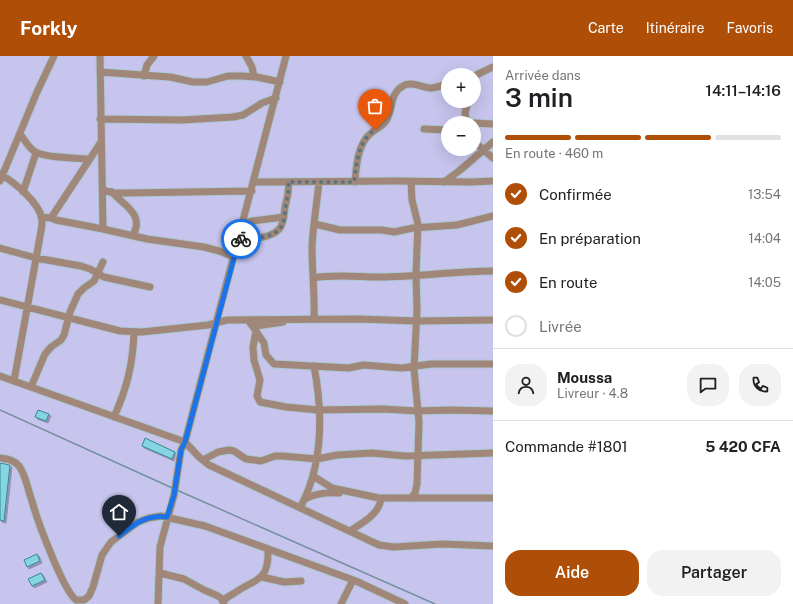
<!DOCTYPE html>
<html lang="fr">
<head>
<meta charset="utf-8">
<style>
	:root { --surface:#fff; --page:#f2f2f2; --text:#202124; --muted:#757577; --line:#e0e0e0; --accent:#af4f07 }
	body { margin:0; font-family:"Public Sans",sans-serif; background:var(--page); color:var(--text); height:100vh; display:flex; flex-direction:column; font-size:15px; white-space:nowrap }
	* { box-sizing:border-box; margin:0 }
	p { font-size:13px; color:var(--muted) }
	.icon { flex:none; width:22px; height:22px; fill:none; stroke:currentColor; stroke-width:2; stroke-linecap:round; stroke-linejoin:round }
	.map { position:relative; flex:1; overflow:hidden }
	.panel { display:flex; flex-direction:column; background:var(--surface); width:300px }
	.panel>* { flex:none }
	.controls { position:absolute; left:441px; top:12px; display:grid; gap:8px }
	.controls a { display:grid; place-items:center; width:40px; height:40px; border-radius:50%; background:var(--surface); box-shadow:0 4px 16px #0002; font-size:20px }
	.pin { position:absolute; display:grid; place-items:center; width:34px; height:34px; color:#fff; margin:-41px -17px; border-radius:50% 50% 50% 0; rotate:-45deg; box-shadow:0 0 4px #0007 }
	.pin .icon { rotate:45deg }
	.courier { position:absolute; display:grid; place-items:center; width:40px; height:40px; margin:-20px; border:3px solid #1a73e8; border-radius:50%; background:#fff; color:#222; box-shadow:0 1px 5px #0007 }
	.overview em { font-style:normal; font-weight:600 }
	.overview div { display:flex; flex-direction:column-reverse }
	.overview { display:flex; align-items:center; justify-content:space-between; height:68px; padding:0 12px }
	h1 { font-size:26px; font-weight:600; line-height:30px }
	.bar { display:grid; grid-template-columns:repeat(4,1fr); gap:6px 4px; align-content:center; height:48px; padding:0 12px }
	.bar i { height:5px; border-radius:3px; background:var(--line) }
	.bar .on { background:var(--accent) }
	.bar p { grid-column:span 4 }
	.line { display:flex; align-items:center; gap:10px; padding:0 12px; border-top:1px solid var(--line) }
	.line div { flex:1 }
	.round { display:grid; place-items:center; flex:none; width:42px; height:42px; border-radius:16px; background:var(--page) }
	ol { padding:0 12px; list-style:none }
	li { display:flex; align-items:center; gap:12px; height:44px }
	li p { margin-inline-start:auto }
	li .icon { padding:4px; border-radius:50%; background:var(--accent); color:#fff; stroke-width:4 }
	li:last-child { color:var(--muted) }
	li i { width:22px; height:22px; border:2px solid var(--line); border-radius:50% }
	.cta { display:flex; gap:8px; margin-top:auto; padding:8px 12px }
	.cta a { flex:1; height:46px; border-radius:16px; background:var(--accent); color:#fff; font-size:16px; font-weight:600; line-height:46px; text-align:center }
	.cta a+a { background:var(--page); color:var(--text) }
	header { display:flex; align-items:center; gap:24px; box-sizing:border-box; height:56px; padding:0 20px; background:var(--accent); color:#fff }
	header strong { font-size:19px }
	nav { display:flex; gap:22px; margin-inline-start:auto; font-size:14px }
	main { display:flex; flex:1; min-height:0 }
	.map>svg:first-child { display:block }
</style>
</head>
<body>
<header>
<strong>Forkly</strong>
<nav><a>Carte</a><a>Itinéraire</a><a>Favoris</a></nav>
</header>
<main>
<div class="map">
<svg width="493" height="548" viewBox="0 0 493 548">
	<defs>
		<filter id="shadow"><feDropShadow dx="2" dy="2" stdDeviation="0" flood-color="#0004"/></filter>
	</defs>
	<rect width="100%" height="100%" fill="#d2ecf9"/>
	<!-- green -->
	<path fill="#c7c4ed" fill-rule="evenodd" d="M 0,0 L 493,0 L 493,548 L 0,548 ZM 448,19 L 474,19 L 474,45 L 448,45 ZM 448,67 L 474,67 L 474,93 L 448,93 Z"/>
	<!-- building -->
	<path fill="#84d5e1" stroke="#338792" filter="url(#shadow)" d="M 38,354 L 49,358 L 46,365 L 35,361 Z
		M 145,382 L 175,396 L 172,403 L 142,390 Z
		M 0,407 L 10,409 L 4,465 L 0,464 Z
		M 37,498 L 40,505 L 27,511 L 24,504 Z
		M 41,517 L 45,524 L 32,530 L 28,523 Z"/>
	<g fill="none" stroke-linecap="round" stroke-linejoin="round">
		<defs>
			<path id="minor" d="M 100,0 L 103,173
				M 246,0 L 252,11 L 254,21
				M 286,0 L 185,386 L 199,401 L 209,409 L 379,489 L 394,491 L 442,488 L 493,490
				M 100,16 L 170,21 L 193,26 L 207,26 L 228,20 L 242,20 L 257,21 L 280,26
				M 144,20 L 147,9 L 154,0
				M 474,20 L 493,11
				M 100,63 L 182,64 L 233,61 L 243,59 L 262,47 L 276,42
				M 467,67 L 465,57 L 468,45
				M 474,67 L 493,68
				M 424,73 L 448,74
				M 20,78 C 24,83 28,91 34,95 C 43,102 77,102 89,103
				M 474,86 L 493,102
				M 0,118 C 14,126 39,146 42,163 C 42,167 42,171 41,175 L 14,325
				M 0,125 L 37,36 L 54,0
				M 254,126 L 397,125 L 471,126 L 493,125
				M 355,126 C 356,110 358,87 371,77 C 377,72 384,70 387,63 C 393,52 390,37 403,30 C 411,25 420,31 430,32 C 436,32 442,29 448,28
				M 411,126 L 412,144 L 418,168 L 416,218 L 417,254 L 414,313 L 419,366 L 417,428 L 415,437 L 411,442
				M 444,126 L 459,115 L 493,86
				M 102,134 L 114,137 L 125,137 L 252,135
				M 23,136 L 36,97
				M 112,136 C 123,149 145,158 133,179
				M 41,161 L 51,162 L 56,164 L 103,173 L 147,183 L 204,191 L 219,195 L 234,201
				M 51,162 L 101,86
				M 243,168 L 252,165 L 284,161
				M 315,168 L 340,174 L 382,174 L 394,176 L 413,172 L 457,169 L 493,160
				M 239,183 C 252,182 272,183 280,172 C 284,166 284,157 285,151 C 287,142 290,135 288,126
				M 0,192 L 36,202 L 81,210 L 90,213 L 104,221 L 150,231
				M 313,222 C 335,218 358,221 380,221 C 418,221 455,215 493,215
				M 0,244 L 120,275 L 142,276 L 208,269 L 227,264 L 359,263 L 416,265 L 493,264
				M 314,263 C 315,239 312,215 312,191 C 313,169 317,147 319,126
				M 250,267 L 256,270 L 283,266
				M 251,268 L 264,287 L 266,299 L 274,308 L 349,312 L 363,309 L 402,312 L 431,308 L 493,308
				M 256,275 L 253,291 L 254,304 L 260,324 L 257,340 L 260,346 L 286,351 L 318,354 L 383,353 L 417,355 L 450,354 L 493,355
				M 0,320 L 185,386 L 181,394 L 174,439 L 160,491 L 158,548
				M 31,331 L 45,298 L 51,291 L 61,284 L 64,279 L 70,256 L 78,238 L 84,232 L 94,225 L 103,206
				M 114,361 C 127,332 133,308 134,276
				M 0,402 C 8,403 14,404 19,410 C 26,419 28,435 32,445 C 37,464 63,534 76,544 L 84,544 L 89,540 L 93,531 L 102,499 L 111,486 L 138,466 L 149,462 L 161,460 L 205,470 L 356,525 L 405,548
				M 203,404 L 218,396 L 229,394 L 234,395 L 246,403 L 261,405 L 275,400 L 282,400 L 317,403 L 337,399 L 372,397 L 405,400 L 493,397
				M 313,420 L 332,432 L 379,442 L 493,442
				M 305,443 C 316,437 326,436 339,437
				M 300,452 C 323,409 323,357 314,310
				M 350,475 C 362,467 380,458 381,442
				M 160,517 L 184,523 L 204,534 L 216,539 L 221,542 L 224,548
				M 262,521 L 284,526 L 301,525
				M 223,546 C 225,542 229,540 233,538 C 255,522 269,527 268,494
				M 341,548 L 353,524"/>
		</defs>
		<!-- minor casing -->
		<use href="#minor" stroke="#adc7d4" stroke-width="9"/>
		<!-- minor -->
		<use href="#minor" stroke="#a0877a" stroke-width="7"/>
		<!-- rail -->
		<path stroke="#75909d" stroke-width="1.5" d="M 0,354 L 179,435 L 435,548"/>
	</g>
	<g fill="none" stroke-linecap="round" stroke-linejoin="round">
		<!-- done -->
		<path stroke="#587480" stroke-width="4" stroke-dasharray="0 7.2" d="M 241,183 C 255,182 277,183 283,167 C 285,161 285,154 286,148 C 287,140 290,134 288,126 L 354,126 C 357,107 358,84 375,74"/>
		<!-- route -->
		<path stroke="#1a73e8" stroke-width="5" d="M 119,480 C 134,468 148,458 167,461 L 174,439 L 181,394 L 185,386 L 239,183 L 241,183"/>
	</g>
</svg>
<div class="controls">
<a>+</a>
<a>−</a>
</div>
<div class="pin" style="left:375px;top:74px;background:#ea580c"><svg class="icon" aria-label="bag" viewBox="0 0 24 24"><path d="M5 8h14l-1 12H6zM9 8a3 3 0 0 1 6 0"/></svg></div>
<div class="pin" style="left:119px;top:480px;background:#1f2937"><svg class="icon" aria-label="home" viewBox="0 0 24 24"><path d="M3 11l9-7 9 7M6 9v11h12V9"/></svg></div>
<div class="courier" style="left:241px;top:183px"><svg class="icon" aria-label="bike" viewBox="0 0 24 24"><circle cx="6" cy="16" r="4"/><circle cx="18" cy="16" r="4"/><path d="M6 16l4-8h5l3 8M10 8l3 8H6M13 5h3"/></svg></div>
</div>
<section class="panel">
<div class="overview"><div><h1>3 min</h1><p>Arrivée dans</p></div><em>14:11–14:16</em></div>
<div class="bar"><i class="on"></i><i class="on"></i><i class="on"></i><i></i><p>En route · 460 m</p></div>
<ol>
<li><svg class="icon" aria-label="check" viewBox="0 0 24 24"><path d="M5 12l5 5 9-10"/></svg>Confirmée<p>13:54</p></li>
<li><svg class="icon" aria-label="check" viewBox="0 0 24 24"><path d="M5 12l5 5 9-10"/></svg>En préparation<p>14:04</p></li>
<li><svg class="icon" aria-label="check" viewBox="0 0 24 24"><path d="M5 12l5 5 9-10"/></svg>En route<p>14:05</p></li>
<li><i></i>Livrée</li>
</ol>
<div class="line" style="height:72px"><a class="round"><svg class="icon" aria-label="person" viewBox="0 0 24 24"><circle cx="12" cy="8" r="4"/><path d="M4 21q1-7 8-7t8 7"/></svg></a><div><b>Moussa</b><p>Livreur · 4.8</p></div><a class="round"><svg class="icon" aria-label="chat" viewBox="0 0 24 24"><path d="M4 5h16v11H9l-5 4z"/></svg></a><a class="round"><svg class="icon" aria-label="phone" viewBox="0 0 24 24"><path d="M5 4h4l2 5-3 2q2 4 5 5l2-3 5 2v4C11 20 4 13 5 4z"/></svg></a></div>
<div class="line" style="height:52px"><div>Commande #1801</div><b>5 420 CFA</b></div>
<div class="cta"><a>Aide</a><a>Partager</a></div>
</section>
</main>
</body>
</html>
